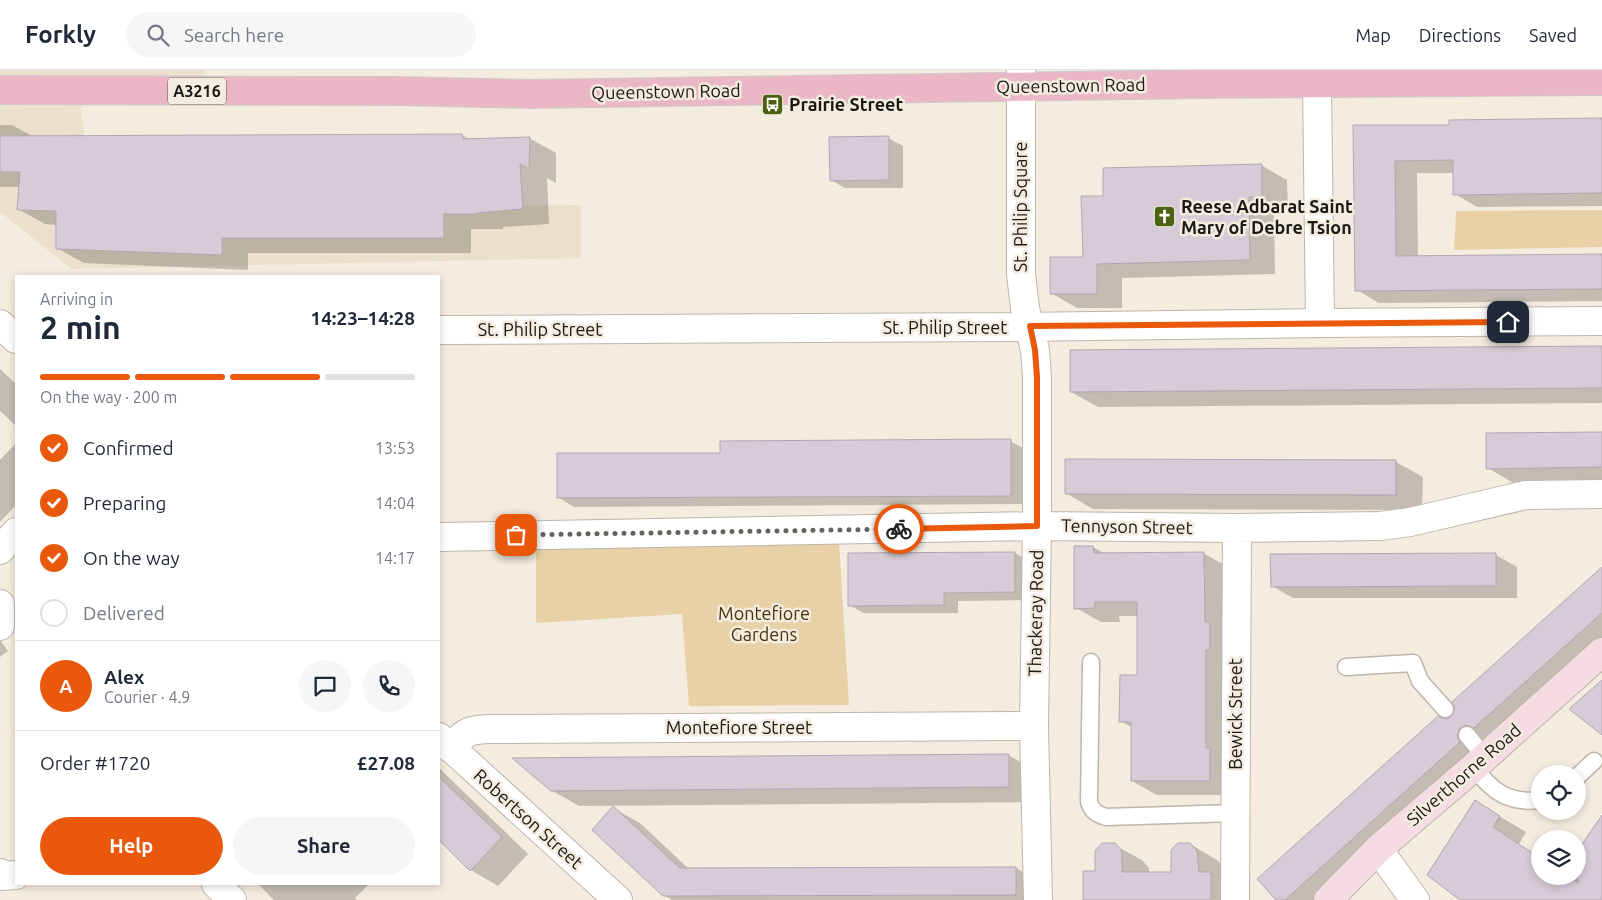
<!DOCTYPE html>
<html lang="en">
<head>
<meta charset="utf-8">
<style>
	:root { --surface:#fff; --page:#f6f6f7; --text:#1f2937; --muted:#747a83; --line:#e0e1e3; --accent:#ea580c }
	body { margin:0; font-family:Ubuntu,sans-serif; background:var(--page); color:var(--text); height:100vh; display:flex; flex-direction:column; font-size:19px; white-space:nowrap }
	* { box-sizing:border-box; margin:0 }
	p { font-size:16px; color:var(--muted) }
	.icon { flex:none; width:28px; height:28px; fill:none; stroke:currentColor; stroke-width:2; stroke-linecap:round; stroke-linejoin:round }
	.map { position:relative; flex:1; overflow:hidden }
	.panel { position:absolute; left:15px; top:205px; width:425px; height:610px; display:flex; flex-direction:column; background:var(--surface); border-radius:0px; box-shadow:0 2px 8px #0003 }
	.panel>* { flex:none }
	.controls { position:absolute; left:1531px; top:695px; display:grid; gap:10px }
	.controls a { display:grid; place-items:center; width:55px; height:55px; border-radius:50%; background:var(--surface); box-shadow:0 2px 8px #0003; font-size:25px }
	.pin { position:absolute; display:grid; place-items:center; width:42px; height:42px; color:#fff; margin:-21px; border-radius:10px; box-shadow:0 2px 8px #0006 }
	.courier { position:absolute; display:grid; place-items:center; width:50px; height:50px; margin:-25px; border:4px solid #ea580c; border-radius:50%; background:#fff; color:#222; box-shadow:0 1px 6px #0007 }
	.head em { font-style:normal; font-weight:700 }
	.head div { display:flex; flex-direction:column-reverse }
	.head { display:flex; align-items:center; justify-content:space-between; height:85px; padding:0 25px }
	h1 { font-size:32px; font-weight:700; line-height:38px }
	.bar { display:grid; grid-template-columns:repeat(4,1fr); gap:8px 5px; align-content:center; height:60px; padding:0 25px }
	.bar i { height:6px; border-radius:4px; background:var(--line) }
	.bar .on { background:var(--accent) }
	.bar p { grid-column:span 4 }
	.line { display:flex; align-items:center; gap:12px; padding:0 25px; border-top:1px solid var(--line) }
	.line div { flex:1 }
	.round { display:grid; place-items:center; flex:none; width:52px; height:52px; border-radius:26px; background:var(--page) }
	ol { padding:0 25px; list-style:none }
	li { display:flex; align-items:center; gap:15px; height:55px }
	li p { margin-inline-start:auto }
	li .icon { padding:5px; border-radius:50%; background:var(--accent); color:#fff; stroke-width:4 }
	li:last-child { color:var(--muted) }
	li i { width:28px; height:28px; border:2px solid var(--line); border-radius:50% }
	.cta { display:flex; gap:10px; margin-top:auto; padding:10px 25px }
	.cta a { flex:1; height:58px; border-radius:30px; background:var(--accent); color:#fff; font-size:20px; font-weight:700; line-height:58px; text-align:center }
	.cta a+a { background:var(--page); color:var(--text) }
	header { display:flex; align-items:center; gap:30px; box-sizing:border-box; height:70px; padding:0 25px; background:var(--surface); border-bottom:1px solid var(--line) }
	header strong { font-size:24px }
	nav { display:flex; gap:28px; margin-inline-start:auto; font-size:18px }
	.search { width:350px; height:45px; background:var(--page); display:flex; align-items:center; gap:12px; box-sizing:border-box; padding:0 18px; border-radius:28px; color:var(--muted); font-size:19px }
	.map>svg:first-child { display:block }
</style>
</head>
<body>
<header>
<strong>Forkly</strong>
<div class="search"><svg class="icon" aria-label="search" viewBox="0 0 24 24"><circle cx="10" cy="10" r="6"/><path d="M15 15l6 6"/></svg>Search here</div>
<nav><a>Map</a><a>Directions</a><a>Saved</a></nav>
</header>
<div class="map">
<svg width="1602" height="830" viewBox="0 0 1602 830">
	<rect width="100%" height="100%" fill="#f3ecdf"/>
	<!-- built -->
	<path fill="#ebe0cc" d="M 0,0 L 204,0 L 205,12 L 78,20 L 95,142 L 581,135 L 581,188 L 72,199 L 0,142 Z"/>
	<!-- green -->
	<path fill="#e8d1a6" d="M 1602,140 L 1602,177 L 1454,180 L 1456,141 Z
		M 839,472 L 849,635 L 689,636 L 682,544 L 536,553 L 536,477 Z"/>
	<!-- shadow -->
	<path fill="#0003" d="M 1602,49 L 1602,136 L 1477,137 L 1455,124 L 1455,103 L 1417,103 L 1418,187 L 1602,185 L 1602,231 L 1379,233 L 1357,220 L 1355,57 L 1450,56 Z
		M 0,55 L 12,55 L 34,67 L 462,65 L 471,70 L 529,68 L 556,83 L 556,113 L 547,108 L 549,154 L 503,157 L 503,159 L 471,159 L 471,183 L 248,183 L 248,200 L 84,193 L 57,178 L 57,155 L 45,154 L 18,139 L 20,117 L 0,117 Z
		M 888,68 L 903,76 L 903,118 L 845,118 L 831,110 Z
		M 1261,95 L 1287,110 L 1288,141 L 1274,141 L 1275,204 L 1122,208 L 1122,238 L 1077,238 L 1051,223 L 1084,188 L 1105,127 Z
		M 1602,277 L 1602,333 L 1098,337 L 1071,322 Z
		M 0,299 L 16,314 L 16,356 L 0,341 Z
		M 1602,363 L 1602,412 L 1515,414 L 1488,398 Z
		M 1010,371 L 1027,380 L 1027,434 L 574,437 L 558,427 L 721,384 Z
		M 16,373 L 16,435 L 0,452 L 0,390 Z
		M 1396,392 L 1423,407 L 1422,440 L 1093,439 L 1066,423 Z
		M 1093,477 L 1105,484 L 1203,483 L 1228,497 L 1234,725 L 1157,725 L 1132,711 L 1133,658 L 1121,651 L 1138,606 L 1138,546 L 1119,546 L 1120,552 L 1101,552 L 1076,538 Z
		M 1015,483 L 1029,491 L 1029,530 L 958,531 L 958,543 L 864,543 L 849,535 Z
		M 1272,485 L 1496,485 L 1517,497 L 1517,528 L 1293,528 L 1272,516 Z
		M 1602,499 L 1602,582 L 1328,830 L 1278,830 L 1447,650 L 1453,647 Z
		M 0,570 L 8,581 L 0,587 Z
		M 1008,685 L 1035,700 L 1036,732 L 579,736 L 551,720 Z
		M 439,698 L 528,784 L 498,816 L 471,800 L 439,768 Z
		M 1475,732 L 1526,762 L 1519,774 L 1540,788 L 1540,806 L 1578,806 L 1578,783 L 1602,747 L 1602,830 L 1462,830 Z
		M 613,738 L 640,753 L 690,800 L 1016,798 L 1043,814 L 1043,830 L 672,830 L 664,825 Z
		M 1190,774 L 1217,790 L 1224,798 L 1238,830 L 1084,830 L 1096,803 L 1114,775 L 1142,790 L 1149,798 L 1149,803 L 1172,803 Z
		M 258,814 L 369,814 L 355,828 L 357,830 L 274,830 Z"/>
	<!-- building -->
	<path fill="#d6cbd6" stroke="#b1a7b1" d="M 1602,48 L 1602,123 L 1453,125 L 1453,90 L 1395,91 L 1396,186 L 1602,184 L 1602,219 L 1355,221 L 1353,55 L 1449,55 L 1449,50 Z
		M 462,64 L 463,69 L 530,67 L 529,99 L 520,94 L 523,139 L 477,143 L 477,144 L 444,144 L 444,168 L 222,168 L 222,185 L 56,179 L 56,141 L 17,140 L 20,102 L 0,102 L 0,66 Z
		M 889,66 L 889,110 L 830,111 L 829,67 Z
		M 1262,94 L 1262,127 L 1249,127 L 1250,190 L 1097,194 L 1097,224 L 1050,224 L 1050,187 L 1083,187 L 1081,126 L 1103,126 L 1103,98 Z
		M 1602,276 L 1602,318 L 1070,322 L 1070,280 Z
		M 1602,362 L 1602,397 L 1486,399 L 1486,363 Z
		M 1011,369 L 1011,426 L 557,428 L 557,383 L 720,383 L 720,371 Z
		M 1065,389 L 1396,390 L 1396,425 L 1065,424 Z
		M 1074,476 L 1093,476 L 1094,483 L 1204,482 L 1205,552 L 1210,552 L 1210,580 L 1206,580 L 1206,678 L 1210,678 L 1210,711 L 1131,711 L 1131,652 L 1119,652 L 1120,605 L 1137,605 L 1137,532 L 1095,532 L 1095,538 L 1074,539 Z
		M 1015,482 L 1015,522 L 944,523 L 944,535 L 848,536 L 848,483 Z
		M 1496,483 L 1496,516 L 1271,517 L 1270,484 Z
		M 1602,497 L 1602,543 L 1474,658 L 1466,655 L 1460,658 L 1457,666 L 1460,672 L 1285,830 L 1276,830 L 1257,809 L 1438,646 L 1441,648 L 1447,649 L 1452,646 L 1455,637 L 1452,632 Z
		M 1602,610 L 1602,665 L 1569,639 Z
		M 1009,684 L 1009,717 L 551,721 L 512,688 Z
		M 439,707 L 502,767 L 470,801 L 439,770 Z
		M 1475,730 L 1500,746 L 1493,757 L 1540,788 L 1540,806 L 1568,806 L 1578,813 L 1578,780 L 1602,745 L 1602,830 L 1460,830 L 1427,805 Z
		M 613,736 L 680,798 L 1016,797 L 1016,825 L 663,826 L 592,760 Z
		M 1102,773 L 1115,773 L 1122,781 L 1122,802 L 1171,802 L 1171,780 L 1178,773 L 1190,773 L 1197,781 L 1199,802 L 1211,802 L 1211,830 L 1083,830 L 1083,801 L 1095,801 L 1095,781 Z"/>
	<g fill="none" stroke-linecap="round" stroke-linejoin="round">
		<defs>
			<path id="lane" d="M 1091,592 L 1089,732 C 1092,741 1096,744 1106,747 L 1235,743
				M 1346,597 L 1413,593 L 1420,611 L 1445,639
				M 1467,665 L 1485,687
				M 1474,697 C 1491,721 1509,734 1540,730
				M 1578,706 L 1594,691"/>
			<path id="street" d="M 1021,0 L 1021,204 L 1025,238 L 1035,280 L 1037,307 L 1037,456 L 1034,656 L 1038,830
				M 1317,13 L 1320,253
				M 0,254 L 16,269
				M 439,260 L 1016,257 L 1320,253 L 1602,251
				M 439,467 L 1037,456 L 1237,458 L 1380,456 L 1410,452 L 1526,425 L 1602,424
				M 0,480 L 16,462
				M 0,534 L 0,556
				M 439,667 L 618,830
				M 450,678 C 467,661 467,660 490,659 L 1034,656
				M 1378,779 L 1415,830
				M 0,803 L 2,806 L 16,805
				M 216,814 L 232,830
				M 1235,830 L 1237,458"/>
			<path id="secondary" d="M 1328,830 L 1378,779 L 1474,697 L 1602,582"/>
			<path id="primary" d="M 0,20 L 394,21 L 530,24 L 1201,14 L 1602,11"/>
		</defs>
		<!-- lane casing -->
		<use href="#lane" stroke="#bdb6aa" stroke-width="19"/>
		<!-- street casing -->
		<use href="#street" stroke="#bdb6aa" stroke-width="30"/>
		<!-- secondary casing -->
		<use href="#secondary" stroke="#bdb6aa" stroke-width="30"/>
		<!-- primary casing -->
		<use href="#primary" stroke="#cdcccc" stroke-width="30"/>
		<!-- lane -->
		<use href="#lane" stroke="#fff" stroke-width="16"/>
		<!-- street -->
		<use href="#street" stroke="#fff" stroke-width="28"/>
		<!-- secondary -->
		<use href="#secondary" stroke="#f5dbe2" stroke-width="28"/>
		<!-- primary -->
		<use href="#primary" stroke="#ebb6c5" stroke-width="28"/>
	</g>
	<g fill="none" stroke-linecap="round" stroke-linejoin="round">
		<!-- done -->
		<path stroke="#67635c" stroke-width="5" stroke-dasharray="0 9" d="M 516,465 L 899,459"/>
		<!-- route -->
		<path stroke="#ea580c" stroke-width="6" d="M 899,459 L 1037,456 L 1037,307 L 1035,280 L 1030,256 L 1508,252"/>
	</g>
	<!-- icons -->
	<defs>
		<symbol id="bus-square" viewBox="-11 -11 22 22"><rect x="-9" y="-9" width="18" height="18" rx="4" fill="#4a6211" stroke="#f3ecdf"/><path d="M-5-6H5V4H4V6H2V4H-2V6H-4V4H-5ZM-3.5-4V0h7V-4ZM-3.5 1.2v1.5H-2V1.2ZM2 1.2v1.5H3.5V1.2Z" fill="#fff"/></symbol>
		<symbol id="church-square" viewBox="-11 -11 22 22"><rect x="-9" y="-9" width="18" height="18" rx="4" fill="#4a6211" stroke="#f3ecdf"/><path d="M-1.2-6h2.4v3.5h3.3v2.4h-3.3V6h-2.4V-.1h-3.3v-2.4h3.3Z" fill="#fff"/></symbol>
	</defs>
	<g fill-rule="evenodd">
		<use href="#bus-square" x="760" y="22" width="25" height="25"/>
		<use href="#church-square" x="1152" y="134" width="25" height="25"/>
	</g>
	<g text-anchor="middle" stroke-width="5" stroke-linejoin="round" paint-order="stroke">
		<!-- shield labels -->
		<rect fill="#f3ecdf" stroke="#5c5852" stroke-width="1" x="168" y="7.5" width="58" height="27" rx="4"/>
		<g font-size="16" font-weight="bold" fill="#1c1915">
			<text x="197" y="27">A3216</text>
		</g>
		<!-- street labels -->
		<g font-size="18" fill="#1c1915" stroke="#f3ecdf">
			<text transform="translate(1071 16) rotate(-1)" y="6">Queenstown Road</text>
			<text transform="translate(666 22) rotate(-1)" y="6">Queenstown Road</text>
			<text transform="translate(1021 137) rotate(-90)" y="6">St. Philip Square</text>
			<text x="945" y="264">St. Philip Street</text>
			<text x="540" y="266">St. Philip Street</text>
			<text transform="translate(1127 457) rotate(1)" y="6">Tennyson Street</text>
			<text transform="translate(1036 543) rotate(-89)" y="6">Thackeray Road</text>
			<text transform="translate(1236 644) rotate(-90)" y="6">Bewick Street</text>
			<text x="739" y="664">Montefiore Street</text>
			<text transform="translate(1464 705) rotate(-41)" y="6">Silverthorne Road</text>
			<text transform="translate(528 749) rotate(42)" y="6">Robertson Street</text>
		</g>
		<!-- poi labels -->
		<g font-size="18" font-weight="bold" fill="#1c1915" stroke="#f3ecdf" text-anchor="start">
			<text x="789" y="41">Prairie Street</text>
			<text x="1181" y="143">Reese Adbarat Saint<tspan x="1181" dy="21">Mary of Debre Tsion</tspan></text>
		</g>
		<!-- park labels -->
		<g font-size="18" fill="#46340c" stroke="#f3ecdf">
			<text x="764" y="550">Montefiore<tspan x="764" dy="21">Gardens</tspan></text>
		</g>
	</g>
</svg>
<div class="controls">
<a><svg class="icon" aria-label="locate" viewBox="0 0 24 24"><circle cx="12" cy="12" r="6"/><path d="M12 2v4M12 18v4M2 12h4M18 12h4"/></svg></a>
<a><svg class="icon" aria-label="layers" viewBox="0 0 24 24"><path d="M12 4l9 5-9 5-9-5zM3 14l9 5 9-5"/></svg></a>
</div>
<div class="pin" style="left:516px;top:465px;background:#ea580c"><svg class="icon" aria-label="bag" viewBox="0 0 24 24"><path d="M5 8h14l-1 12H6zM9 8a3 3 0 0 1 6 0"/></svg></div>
<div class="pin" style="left:1508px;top:252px;background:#1f2937"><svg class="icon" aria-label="home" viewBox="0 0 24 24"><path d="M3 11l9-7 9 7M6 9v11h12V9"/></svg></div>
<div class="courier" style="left:899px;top:459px"><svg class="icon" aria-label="bike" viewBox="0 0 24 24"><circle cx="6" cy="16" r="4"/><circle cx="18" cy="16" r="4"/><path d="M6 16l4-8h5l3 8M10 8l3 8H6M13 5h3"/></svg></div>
<section class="panel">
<div class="head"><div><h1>2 min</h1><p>Arriving in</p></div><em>14:23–14:28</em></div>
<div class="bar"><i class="on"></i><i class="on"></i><i class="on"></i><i></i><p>On the way · 200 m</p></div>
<ol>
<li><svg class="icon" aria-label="check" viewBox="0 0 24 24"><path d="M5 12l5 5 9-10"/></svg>Confirmed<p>13:53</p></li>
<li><svg class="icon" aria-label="check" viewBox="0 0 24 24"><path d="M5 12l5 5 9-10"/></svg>Preparing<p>14:04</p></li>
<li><svg class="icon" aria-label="check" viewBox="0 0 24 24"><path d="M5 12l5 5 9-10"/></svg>On the way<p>14:17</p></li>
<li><i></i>Delivered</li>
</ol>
<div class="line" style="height:90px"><b class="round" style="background:var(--accent);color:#fff">A</b><div><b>Alex</b><p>Courier · 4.9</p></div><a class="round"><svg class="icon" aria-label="chat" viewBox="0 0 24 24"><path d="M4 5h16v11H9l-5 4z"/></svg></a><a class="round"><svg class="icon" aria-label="phone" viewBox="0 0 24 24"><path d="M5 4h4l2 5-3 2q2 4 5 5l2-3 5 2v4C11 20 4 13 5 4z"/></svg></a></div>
<div class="line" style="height:65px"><div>Order #1720</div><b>£27.08</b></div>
<div class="cta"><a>Help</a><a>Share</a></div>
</section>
</div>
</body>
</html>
